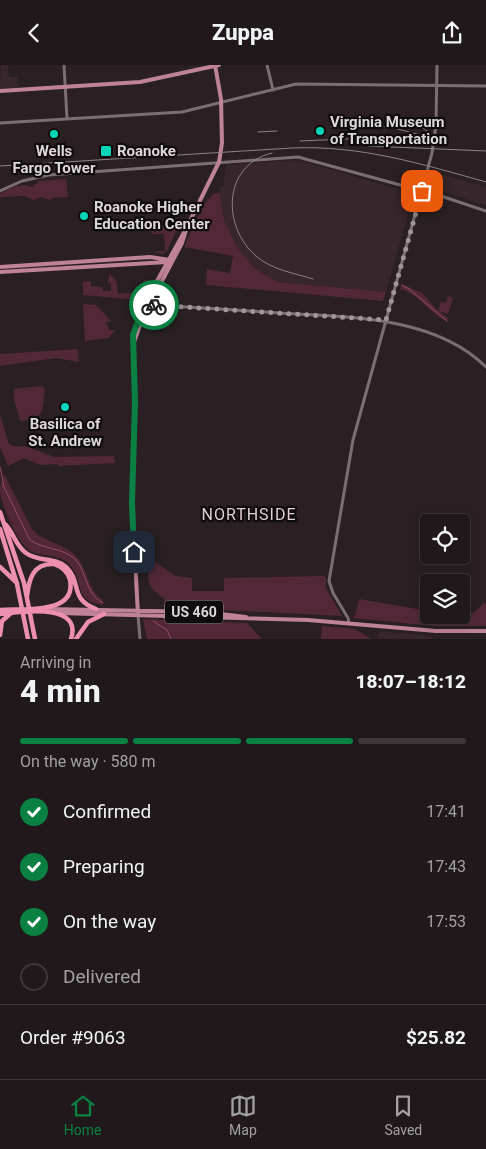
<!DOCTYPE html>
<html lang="en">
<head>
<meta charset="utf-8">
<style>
	:root { --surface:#20181a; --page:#282123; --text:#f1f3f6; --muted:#a2a0a2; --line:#3d3739; --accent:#0b8043 }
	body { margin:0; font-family:Roboto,sans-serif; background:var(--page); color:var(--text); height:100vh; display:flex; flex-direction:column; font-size:19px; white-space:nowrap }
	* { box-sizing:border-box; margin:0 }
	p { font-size:16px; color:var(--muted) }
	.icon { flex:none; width:28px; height:28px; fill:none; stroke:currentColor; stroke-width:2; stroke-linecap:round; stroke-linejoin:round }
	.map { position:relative; height:574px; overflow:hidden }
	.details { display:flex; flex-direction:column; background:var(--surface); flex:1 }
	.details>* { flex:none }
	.buttons { position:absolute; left:420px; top:449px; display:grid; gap:10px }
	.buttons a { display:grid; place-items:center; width:50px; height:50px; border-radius:5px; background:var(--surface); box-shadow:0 2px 12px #0003,0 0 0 1px var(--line); font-size:25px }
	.pin { position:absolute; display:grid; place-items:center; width:42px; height:42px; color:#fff; margin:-21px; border-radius:10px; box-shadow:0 2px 8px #0006 }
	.courier { position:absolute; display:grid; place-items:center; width:50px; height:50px; margin:-25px; border:4px solid #0b8043; border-radius:50%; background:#fff; color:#222; box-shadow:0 1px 6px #0007 }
	.headline em { font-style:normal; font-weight:800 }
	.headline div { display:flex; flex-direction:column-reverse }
	.headline { display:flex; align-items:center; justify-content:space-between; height:85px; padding:0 20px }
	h1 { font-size:32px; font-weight:800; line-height:38px }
	.bar { display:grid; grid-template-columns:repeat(4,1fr); gap:8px 5px; align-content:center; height:60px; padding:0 20px }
	.bar i { height:6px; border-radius:4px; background:var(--line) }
	.bar .on { background:var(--accent) }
	.bar p { grid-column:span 4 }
	.line { display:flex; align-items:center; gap:12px; padding:0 20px; border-top:1px solid var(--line) }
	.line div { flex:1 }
	ol { padding:0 20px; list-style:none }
	li { display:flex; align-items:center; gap:15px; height:55px }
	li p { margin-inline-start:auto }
	li .icon { padding:5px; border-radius:50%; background:var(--accent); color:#fff; stroke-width:4 }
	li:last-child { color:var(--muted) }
	li i { width:28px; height:28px; border:2px solid var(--line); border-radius:50% }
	header { display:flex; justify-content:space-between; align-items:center; height:65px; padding:0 20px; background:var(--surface); font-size:22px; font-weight:800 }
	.tabs { display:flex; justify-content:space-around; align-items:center; height:70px; border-top:1px solid var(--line); background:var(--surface); font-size:14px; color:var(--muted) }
	.tabs a { display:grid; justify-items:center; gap:2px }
	.tabs .on { color:var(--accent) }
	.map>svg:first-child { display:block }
</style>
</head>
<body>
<header><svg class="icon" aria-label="back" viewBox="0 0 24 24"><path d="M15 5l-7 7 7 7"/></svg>Zuppa<svg class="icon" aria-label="share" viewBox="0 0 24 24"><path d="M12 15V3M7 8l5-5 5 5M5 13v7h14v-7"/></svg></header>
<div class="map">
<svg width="486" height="574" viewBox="0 0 486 574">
	<rect width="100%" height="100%" fill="#2a2023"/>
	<!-- built -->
	<path fill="#37262c" d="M 1,0 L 8,0 L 9,12 L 17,12 L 18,22 L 0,24 Z
		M 298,95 L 414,129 L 386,227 L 277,217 L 254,203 L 237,182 L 224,155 L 219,128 L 220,121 L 223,121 L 226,100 Z
		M 433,107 L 486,122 L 486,141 L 433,123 L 430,120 Z
		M 379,566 L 431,571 L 431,574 L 378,574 Z"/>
	<!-- green -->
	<path fill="#522838" d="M 66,114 L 68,132 L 52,133 L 51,136 L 42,132 L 33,135 L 25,131 L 0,132 L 0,129 C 10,123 21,117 32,122 L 39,116 Z
		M 219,128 L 224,155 L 237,182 L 254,203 L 277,217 L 386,227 L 383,236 L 206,220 L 207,204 L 230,208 L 233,191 L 184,182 L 202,142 L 213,129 Z
		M 154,158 L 177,164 L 167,186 L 163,189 L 153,187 L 165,186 L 164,169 L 152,169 L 151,160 Z
		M 109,209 L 116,215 L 118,229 L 142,227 L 144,215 L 152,216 L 140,235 L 83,230 L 83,217 L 91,216 L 91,221 L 102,222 L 103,226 L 111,226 L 111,218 L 108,218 Z
		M 402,219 L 422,228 L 438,246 L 441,237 L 446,238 L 448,231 L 453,233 L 448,249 L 439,246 L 448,253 L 447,256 C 428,248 420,229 400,224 Z
		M 83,239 L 96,240 L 111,256 L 106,257 L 109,265 L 115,265 L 109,273 L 85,276 Z
		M 78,284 L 79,297 L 56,293 L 0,301 L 0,289 Z
		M 42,321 L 45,324 C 42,346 46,353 20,356 L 14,334 L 14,324 Z
		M 0,350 L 9,379 L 14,381 L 28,382 L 54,392 L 114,391 L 115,398 L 59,401 L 57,399 L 40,400 L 24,393 L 8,401 L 0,382 Z
		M 4,409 L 32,464 C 43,477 62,478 75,490 C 88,503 87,525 103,535 L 103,540 C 72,536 85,515 69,499 C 59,489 44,492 32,487 C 19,481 2,442 0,427 C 0,420 1,415 4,409 Z
		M 152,495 L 176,511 L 192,513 L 192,526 L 224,526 L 224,513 L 324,511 L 326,513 L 326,523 L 342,551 L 164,542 L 164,533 C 148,525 144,511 152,495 Z
		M 359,534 L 429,546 L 429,550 C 448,550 472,557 483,538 L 486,539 L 486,561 L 434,561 L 353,553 L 356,548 Z
		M 143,554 L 247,558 L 262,574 L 147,574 Z
		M 322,561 L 355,564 L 371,574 L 321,574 Z"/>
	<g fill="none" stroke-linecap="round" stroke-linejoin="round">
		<!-- stream -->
		<path stroke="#974b68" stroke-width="1" d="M 402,220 L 409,224 L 447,256
			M 0,402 L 4,422 L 30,475 C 43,484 62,483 74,493 C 88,507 84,528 103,538
			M 153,556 L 167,565 L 171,574"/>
		<!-- minor -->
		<path stroke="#7b6e72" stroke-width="3" d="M 64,0 L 67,54
			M 267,0 L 273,25
			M 0,58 L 182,47 L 296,19 L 486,21
			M 0,126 L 22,116 L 49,110 L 298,92 L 444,132 L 486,146
			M 149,240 C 192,242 235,245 278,248 C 345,252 434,250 486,302
			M 138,550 L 140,574
			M 349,558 L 348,553 L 333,528 L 329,516 L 353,375 L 432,88 L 436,60 L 437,0"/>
		<!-- major -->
		<path stroke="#bf8298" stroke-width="4" d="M 0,26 L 140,17 L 219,0
			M 0,202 L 150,192 L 170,195
			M 0,207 L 167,197
			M 134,277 L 142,254 L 182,178 L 187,162 L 219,97 L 222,78 L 221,34 L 215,0
			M 48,544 L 203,547 L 246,552
			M 58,548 L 308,555 L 436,566 L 486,566
			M 138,550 L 132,437 L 135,337 L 133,270 L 142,243 L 187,162"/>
		<!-- highway -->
		<path stroke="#ed8fb1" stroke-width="4.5" d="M 0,447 L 24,518 L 35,574
			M 6,460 C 14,469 16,481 26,488 C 38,497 55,492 66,502 C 82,517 69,534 96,544
			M 0,464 L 17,519 L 28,574
			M 0,502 L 17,518
			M 0,545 C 20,543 77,551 70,515 C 68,507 62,502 54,499 C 33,498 29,514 27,531
			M 0,549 C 20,547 83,537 71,574
			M 0,570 L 2,556 L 11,548
			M 76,574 L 88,557 L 104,549"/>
		<!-- rail -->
		<path stroke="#8c8386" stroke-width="1" d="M 413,55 L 437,74
			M 331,62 L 390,62 L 417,69
			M 258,67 L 277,66
			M 409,71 L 443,80
			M 300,76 L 368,73 L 415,76
			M 369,81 L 486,86
			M 272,88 C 222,100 222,162 256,191 C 272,205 294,208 313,214
			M 0,101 L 292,83 C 360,80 422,99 486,117"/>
	</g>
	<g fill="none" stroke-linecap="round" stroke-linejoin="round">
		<!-- done -->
		<path stroke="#9f9799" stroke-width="5" stroke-dasharray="0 9" d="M 154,240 L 386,255 L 422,126"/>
		<!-- route -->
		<path stroke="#0b8043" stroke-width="6" d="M 134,487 L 132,437 L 135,337 L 133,270 L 144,239 L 154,240"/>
	</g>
	<!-- markers -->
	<g fill="#03d5b6" stroke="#100b0c" stroke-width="2">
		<circle cx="320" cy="66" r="5"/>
		<circle cx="54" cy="69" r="5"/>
		<rect x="100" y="80" width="12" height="12" rx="2.5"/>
		<circle cx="84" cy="151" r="5"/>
		<circle cx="65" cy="342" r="5"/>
	</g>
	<g text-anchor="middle" stroke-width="4.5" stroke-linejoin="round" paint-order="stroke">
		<!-- shield labels -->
		<rect fill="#100b0c" stroke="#a09a9c" stroke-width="1" x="165" y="535.5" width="58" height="23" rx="4"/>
		<g font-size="14" font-weight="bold" fill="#ded7d9">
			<text x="194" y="552">US 460</text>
		</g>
		<!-- poi labels -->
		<g font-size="15" font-weight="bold" fill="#ded7d9" stroke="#100b0c" text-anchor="start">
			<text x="330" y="62">Virginia Museum<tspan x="330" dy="17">of Transportation</tspan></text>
			<text x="54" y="91" text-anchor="middle">Wells<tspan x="54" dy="17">Fargo Tower</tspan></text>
			<text x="117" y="91">Roanoke</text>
			<text x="94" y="147">Roanoke Higher<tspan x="94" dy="17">Education Center</tspan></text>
			<text x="65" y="364" text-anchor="middle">Basilica of<tspan x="65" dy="17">St. Andrew</tspan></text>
		</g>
		<!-- neighbourhood labels -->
		<g font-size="16" letter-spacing="1" fill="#dfd0d5" stroke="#100b0c">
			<text x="249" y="455">NORTHSIDE</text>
		</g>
	</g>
</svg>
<div class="buttons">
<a><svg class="icon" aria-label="locate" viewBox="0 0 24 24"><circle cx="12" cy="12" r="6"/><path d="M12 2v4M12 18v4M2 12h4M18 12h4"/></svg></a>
<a><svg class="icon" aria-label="layers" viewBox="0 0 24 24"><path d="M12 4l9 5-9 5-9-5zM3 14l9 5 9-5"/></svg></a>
</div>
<div class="pin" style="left:422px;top:126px;background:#ea580c"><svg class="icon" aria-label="bag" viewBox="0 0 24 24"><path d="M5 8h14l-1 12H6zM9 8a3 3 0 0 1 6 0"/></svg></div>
<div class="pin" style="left:134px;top:487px;background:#1f2937"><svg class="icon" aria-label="home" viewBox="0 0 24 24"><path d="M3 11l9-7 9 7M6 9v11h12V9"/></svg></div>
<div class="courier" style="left:154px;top:240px"><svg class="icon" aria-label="bike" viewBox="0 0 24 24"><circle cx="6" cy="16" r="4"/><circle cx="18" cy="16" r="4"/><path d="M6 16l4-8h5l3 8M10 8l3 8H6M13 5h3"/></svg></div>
</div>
<section class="details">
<div class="headline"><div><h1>4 min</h1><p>Arriving in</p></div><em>18:07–18:12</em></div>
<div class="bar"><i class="on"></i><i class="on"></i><i class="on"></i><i></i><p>On the way · 580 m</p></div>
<ol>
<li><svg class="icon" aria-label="check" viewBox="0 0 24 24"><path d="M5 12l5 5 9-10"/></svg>Confirmed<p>17:41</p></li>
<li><svg class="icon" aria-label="check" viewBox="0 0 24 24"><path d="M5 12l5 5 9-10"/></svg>Preparing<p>17:43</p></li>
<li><svg class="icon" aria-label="check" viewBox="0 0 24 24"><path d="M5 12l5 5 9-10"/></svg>On the way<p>17:53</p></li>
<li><i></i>Delivered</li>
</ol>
<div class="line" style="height:65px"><div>Order #9063</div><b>$25.82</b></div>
</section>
<nav class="tabs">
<a class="on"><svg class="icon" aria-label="home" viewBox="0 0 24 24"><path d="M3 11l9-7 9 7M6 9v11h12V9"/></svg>Home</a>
<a><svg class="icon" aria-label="map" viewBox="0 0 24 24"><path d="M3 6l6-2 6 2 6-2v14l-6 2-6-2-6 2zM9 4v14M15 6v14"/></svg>Map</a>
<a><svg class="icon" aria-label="saved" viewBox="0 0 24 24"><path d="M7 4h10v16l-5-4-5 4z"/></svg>Saved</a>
</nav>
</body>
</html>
